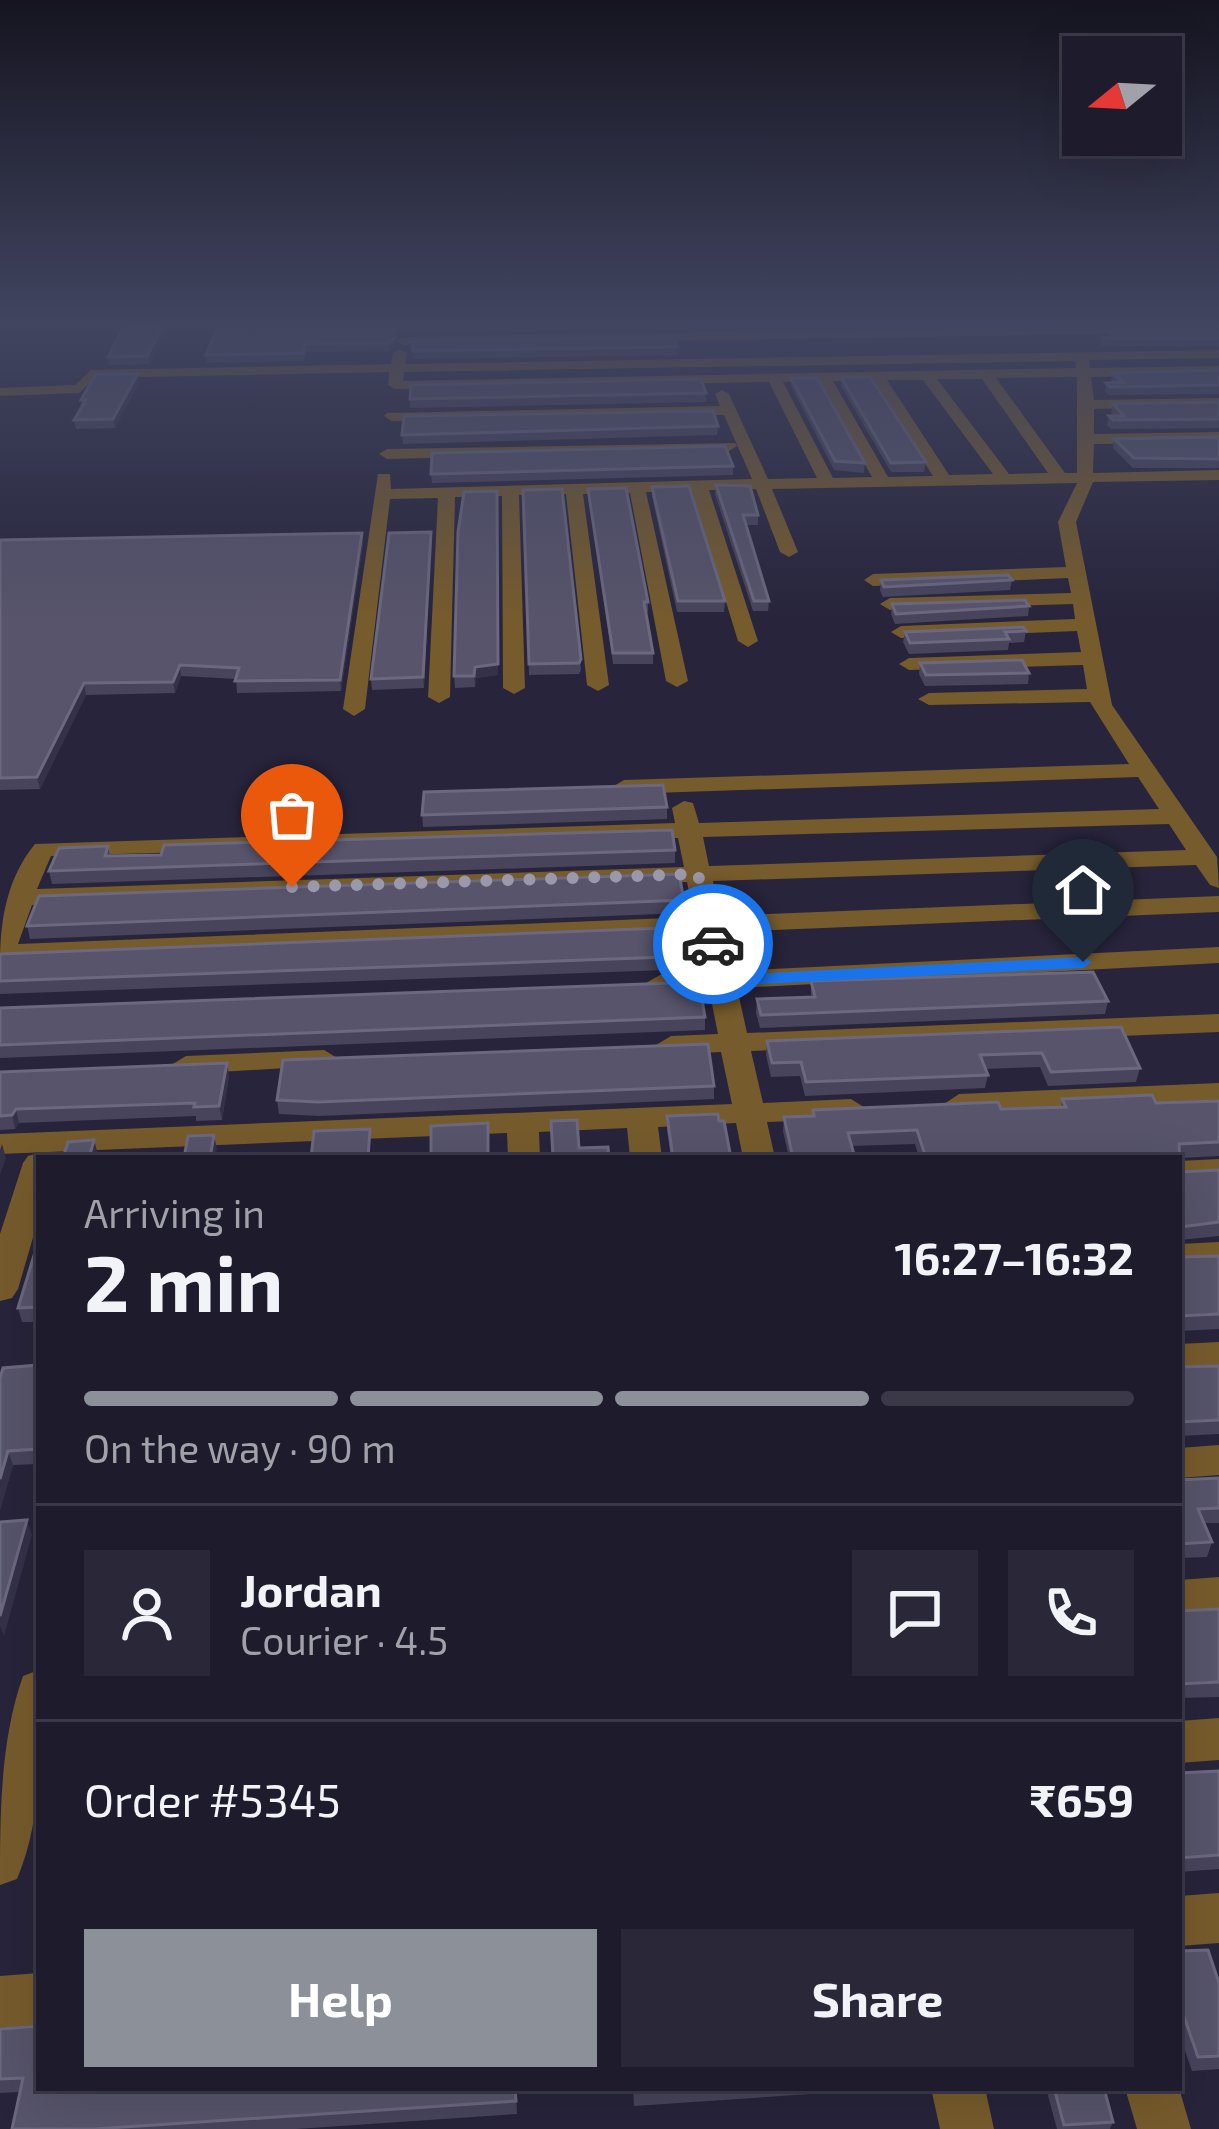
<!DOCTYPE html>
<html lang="en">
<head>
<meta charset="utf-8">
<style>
	:root { --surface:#1d1b2c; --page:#2a2838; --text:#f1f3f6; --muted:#a0a1a9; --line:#3b3948; --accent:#8c9099 }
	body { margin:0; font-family:"Exo 2",sans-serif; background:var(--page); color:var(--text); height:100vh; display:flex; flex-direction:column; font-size:45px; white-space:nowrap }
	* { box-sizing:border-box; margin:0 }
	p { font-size:39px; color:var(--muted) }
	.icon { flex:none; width:66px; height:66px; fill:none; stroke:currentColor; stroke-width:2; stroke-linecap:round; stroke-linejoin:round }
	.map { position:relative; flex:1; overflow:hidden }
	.side { position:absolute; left:36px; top:1155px; width:1146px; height:936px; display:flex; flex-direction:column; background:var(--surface); border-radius:0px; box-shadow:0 12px 48px #0002,0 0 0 3px var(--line) }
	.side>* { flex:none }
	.needle { width:78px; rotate:252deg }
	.tools { position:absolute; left:1062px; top:36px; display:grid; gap:24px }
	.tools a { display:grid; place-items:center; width:120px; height:120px; border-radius:0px; background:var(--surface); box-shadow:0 12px 48px #0002,0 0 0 3px var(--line); font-size:60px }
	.pin { position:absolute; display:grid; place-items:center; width:102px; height:102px; color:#fff; margin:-123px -51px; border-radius:50% 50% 50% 0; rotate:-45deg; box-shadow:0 0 12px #0007 }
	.pin .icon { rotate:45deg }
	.courier { position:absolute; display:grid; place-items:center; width:120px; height:120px; margin:-60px; border:9px solid #1a73e8; border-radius:50%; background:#fff; color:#222; box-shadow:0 3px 15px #0007 }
	.overview em { font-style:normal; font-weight:700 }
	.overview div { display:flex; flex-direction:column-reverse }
	.overview { display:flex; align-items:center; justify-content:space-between; height:204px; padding:0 48px }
	h1 { font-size:78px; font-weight:700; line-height:90px }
	.bar { display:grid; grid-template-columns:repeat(4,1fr); gap:18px 12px; align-content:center; height:144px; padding:0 48px }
	.bar i { height:15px; border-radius:9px; background:var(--line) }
	.bar .active { background:var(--accent) }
	.bar p { grid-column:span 4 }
	.line { display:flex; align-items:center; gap:30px; padding:0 48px; border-top:3px solid var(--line) }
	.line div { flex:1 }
	.round { display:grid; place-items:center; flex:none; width:126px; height:126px; border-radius:0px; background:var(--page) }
	.cta { display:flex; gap:24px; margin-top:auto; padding:24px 48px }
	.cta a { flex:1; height:138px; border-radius:0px; background:var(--accent); color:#fff; font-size:48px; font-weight:700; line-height:138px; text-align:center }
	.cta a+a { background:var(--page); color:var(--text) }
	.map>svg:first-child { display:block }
</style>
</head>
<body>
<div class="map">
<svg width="1219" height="2129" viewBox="0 0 1219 2129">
	<rect width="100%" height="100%" fill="#27243b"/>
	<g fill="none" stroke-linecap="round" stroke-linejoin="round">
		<!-- minor -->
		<path fill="#765b2c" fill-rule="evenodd" d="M 1219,324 L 1219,332 L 403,345 L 396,341 L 403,337 Z
			M 400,349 L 407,353 L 405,364 L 1219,350 L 1219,358 L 1089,360 L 1090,368 L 1219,366 L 1219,374 L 1091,377 L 1094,400 L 1219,398 L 1219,406 L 1094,409 L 1094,434 L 1219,432 L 1219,442 L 1094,444 L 1093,473 L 1219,470 L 1219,480 L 1093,482 L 1076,522 L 1112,705 L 1217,857 L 1219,888 L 1210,885 L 1196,865 L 713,881 L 720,916 L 1219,896 L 1219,912 L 724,932 L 733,971 L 1219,947 L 1219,963 L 737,988 L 747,1033 L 1219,1014 L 1219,1032 L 751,1051 L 763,1103 L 851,1099 L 867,1109 L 851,1119 L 767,1122 L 775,1158 L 743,1158 L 736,1123 L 658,1127 L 662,1158 L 630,1158 L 627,1128 L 539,1132 L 540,1158 L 508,1158 L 507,1133 L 0,1154 L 0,1134 L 732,1104 L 721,1052 L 671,1054 L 656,1045 L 671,1036 L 718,1034 L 709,989 L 660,991 L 646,983 L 660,975 L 705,972 L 697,933 L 0,963 C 0,920 7,878 35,844 L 675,823 L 672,808 L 684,801 L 693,803 L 699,823 L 1159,809 L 1138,777 L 624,794 L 612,787 L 624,780 L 1129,764 L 1090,702 L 929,705 L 918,699 L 929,693 L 1087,689 L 1083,665 L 909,670 L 899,664 L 909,658 L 1081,652 L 1077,631 L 901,638 L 891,632 L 901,626 L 1075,619 L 1073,604 L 890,610 L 880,604 L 890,598 L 1071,593 L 1068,578 L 873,586 L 864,580 L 873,574 L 1066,567 L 1058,522 L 1077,483 L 772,489 L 798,552 L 789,557 L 780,552 L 756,489 L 709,490 L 758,641 L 748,647 L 738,641 L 692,491 L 646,492 L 688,681 L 677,687 L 666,681 L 630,493 L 583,494 L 609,685 L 598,691 L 587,685 L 566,494 L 519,495 L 525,688 L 514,694 L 503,688 L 502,496 L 455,497 L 450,697 L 439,703 L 428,697 L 438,498 L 390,499 L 365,709 L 354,716 L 343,709 L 378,474 L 390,474 L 391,489 L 752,479 L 724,415 L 392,421 L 384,416 L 387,413 L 720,406 L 715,394 L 722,390 L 729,394 L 768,479 L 817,478 L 769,382 L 395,389 L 388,385 L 389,372 L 95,378 L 79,393 L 0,396 L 0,388 L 75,385 L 91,370 L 391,364 L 393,353 ZM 1075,361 L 1076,368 L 403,381 L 404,372 ZM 1077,377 L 1077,473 L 1065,473 L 996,378 ZM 937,379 L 982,379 L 1048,473 L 1009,474 ZM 887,380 L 923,380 L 993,474 L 949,475 ZM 833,381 L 872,381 L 933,476 L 888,477 ZM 783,382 L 819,382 L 872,477 L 833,478 ZM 1169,824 L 1186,850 L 709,866 L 703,837 ZM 678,838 L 684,867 L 37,889 L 51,856 ZM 687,882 L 694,917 L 18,944 L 32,905 Z
			M 735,443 L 737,446 L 729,451 L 387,459 L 379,454 L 387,449 Z
			M 324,1050 L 339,1059 L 335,1065 L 186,1074 L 171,1065 L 186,1056 Z
			M 1219,1083 L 1219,1101 L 959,1114 L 944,1104 L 959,1094 Z
			M 39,1153 L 52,1158 L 39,1158 L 39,1217 L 18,1289 L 12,1298 L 0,1301 L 0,1234 L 23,1163 L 28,1156 Z
			M 1219,1159 L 1219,1181 L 1179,1183 L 1179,1161 Z
			M 1219,1242 L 1219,1266 L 1179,1268 L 1179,1244 Z
			M 1219,1342 L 1219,1370 L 1179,1372 L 1179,1344 Z
			M 1219,1445 L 1219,1475 L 1179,1478 L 1179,1448 Z
			M 1219,1577 L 1219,1613 L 1179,1616 L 1179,1580 Z
			M 39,1670 C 39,1740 45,1813 17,1879 L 0,1885 C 0,1815 0,1741 23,1676 Z
			M 1219,1718 L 1219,1760 L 1179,1763 L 1179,1721 Z
			M 1219,1893 L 1219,1943 L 1179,1946 L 1179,1896 Z
			M 39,1973 L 39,2025 L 0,2028 L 0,1976 Z
			M 931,2088 L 985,2088 L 994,2129 L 940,2129 Z
			M 1125,2088 L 1179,2088 L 1191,2129 L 1137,2129 Z"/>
	</g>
	<!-- wall -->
	<path fill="#47445c" d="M 220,321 L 679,321 L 668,323 L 668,328 L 403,332 L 395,337 L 396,346 L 390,351 L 306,352 L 304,361 L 207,363 L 206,355 Z
		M 163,327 L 165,334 L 149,364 L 109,365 L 108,357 Z
		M 1219,329 L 1219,346 L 1101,346 L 1102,338 L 1107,338 L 1108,330 Z
		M 409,341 L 677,347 L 677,355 L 414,359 L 413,350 L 410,349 Z
		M 1219,370 L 1219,394 L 1109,395 L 1105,391 L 1106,383 L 1112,383 L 1111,381 L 1112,373 Z
		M 841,377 L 926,462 L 924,472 L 891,472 L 841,386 Z
		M 791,378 L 865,463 L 864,473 L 834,470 L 791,386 Z
		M 139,382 L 115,428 L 76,429 L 74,420 L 82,406 L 81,400 Z
		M 706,393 L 706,402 L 410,408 L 410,399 Z
		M 1219,402 L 1219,428 L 1111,429 L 1107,425 L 1109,416 L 1114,416 L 1111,413 L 1113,404 Z
		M 718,426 L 717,435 L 403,444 L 402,435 Z
		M 1219,437 L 1219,468 L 1133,468 L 1113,448 L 1114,439 Z
		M 733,466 L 733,475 L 432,483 L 431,474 Z
		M 716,485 L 758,515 L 758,525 L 746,525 L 769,601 L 768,611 L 753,611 L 715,494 Z
		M 652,487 L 725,601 L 724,612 L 677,612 L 652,496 Z
		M 562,489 L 581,670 L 579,674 L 529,675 L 523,490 Z
		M 588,489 L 648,602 L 648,612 L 646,612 L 653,653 L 653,664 L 613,664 Z
		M 431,532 L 424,688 L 372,690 L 371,679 Z
		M 362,533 L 363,543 L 341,691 L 237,693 L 236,679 L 181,676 L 175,693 L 86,695 L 40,789 L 0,790 L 0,540 Z
		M 881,580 L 1012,580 L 1010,590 L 883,597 L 880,590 Z
		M 892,604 L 1029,606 L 1028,616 L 895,624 L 891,614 Z
		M 1026,631 L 1024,642 L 1009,643 L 1008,650 L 909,654 L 903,642 L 905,632 Z
		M 920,663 L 1029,673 L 1028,684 L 925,686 L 919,674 Z
		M 498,675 L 476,678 L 475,687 L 455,688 L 454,676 Z
		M 667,807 L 667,819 L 423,827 L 422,815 Z
		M 108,846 L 110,856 L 675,850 L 675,863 L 52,884 L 49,871 Z
		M 684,900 L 684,913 L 30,939 L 27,926 Z
		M 0,954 L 694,956 L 694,969 L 0,994 Z
		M 811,981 L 1108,1001 L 1105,1014 L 760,1028 L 756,1013 L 757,999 L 811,998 Z
		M 0,1008 L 705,1017 L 705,1030 L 0,1058 Z
		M 1121,1027 L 1140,1068 L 1136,1082 L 1048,1086 L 1040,1067 L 985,1069 L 988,1075 L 985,1088 L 805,1096 L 800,1076 L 771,1077 L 766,1055 L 767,1041 Z
		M 0,1072 L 229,1076 L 222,1120 L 196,1121 L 196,1116 L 19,1123 L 15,1129 L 0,1130 Z
		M 714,1086 L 714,1099 L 320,1116 L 279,1114 L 277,1100 Z
		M 1062,1099 L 1156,1103 L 1219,1101 L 1219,1156 L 1179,1158 L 1180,1172 L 1219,1170 L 1219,1236 L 1180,1240 L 1180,1257 L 1219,1256 L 1219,1329 L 1179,1331 L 1179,1158 L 919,1158 L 915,1144 L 852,1146 L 855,1158 L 789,1158 L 783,1131 L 784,1117 L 812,1116 L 813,1110 L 1061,1107 Z
		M 667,1116 L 719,1121 L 731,1158 L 671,1158 L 667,1130 Z
		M 39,1239 L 39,1322 L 22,1322 L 18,1308 Z
		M 39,1365 L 39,1464 L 13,1465 L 0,1510 L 0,1378 Z
		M 1219,1366 L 1219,1434 L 1179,1436 L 1179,1367 Z
		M 1219,1478 L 1219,1523 L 1204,1523 L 1212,1542 L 1207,1557 L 1179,1558 L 1179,1480 Z
		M 1219,1609 L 1219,1697 L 1179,1698 L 1179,1611 Z
		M 1219,1771 L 1219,1869 L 1179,1872 L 1179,1773 Z
		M 1179,1951 L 1219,1983 L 1219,2069 L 1192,2071 L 1179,2033 Z
		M 0,2029 L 39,2088 L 516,2088 L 517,2114 L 296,2129 L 12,2129 L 20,2092 L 0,2093 Z
		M 633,2088 L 898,2088 L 634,2106 Z
		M 1046,2088 L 1104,2088 L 1113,2122 L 1110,2129 L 1057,2129 Z"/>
	<!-- shaded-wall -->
	<path fill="#343149" d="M 402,325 L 403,332 L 392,339 L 391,332 Z
		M 163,327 L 165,334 L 149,364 L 147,356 Z
		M 395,338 L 396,346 L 390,351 L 389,343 Z
		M 138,373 L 139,382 L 115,428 L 113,419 Z
		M 497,491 L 498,675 L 476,678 L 475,687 L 474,676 Z
		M 431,532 L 431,542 L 424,688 L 423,677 Z
		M 362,533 L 363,543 L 341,691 L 340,680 Z
		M 180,665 L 181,676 L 175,693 L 173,682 Z
		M 84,683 L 86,695 L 40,789 L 37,777 Z
		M 227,1063 L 229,1076 L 222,1120 L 219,1106 Z
		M 16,1109 L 19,1123 L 15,1129 L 12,1115 Z
		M 214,1135 L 217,1149 L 215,1158 L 210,1158 Z
		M 94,1140 L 98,1154 L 96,1158 L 89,1158 Z
		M 2,1144 L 6,1158 L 0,1175 L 0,1150 Z
		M 8,1451 L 13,1465 L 0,1510 L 0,1479 Z
		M 27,1520 L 32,1535 L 4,1636 L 0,1626 L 0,1616 Z"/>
	<!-- building -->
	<path fill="#57546b" stroke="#6b687f" stroke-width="3" d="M 220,321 L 607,321 L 402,325 L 391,332 L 395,338 L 389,343 L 305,344 L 303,353 L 206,355 Z
		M 123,327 L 163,327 L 147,356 L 108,357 Z
		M 1219,329 L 1219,338 L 1102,338 L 1117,338 L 1108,330 Z
		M 674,337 L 677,347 L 413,351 L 414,342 L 409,341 Z
		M 1219,370 L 1219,385 L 1110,387 L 1106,383 L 1123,382 L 1112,373 Z
		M 138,373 L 113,419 L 74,420 L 86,400 L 81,400 L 96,374 Z
		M 841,377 L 870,377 L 926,462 L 891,463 Z
		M 791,378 L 817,378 L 865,463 L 835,461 Z
		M 701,379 L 706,393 L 410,399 L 411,385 Z
		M 1219,402 L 1219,419 L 1113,420 L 1109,416 L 1124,416 L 1113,404 Z
		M 713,411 L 718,426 L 402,435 L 404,416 Z
		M 1219,437 L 1219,459 L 1134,458 L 1114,439 Z
		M 725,446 L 733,466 L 431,474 L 432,453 Z
		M 716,485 L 750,486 L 758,515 L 743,515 L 769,601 L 754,601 Z
		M 689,486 L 725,601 L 678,601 L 652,487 Z
		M 626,488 L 648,602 L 644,602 L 653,653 L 613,653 L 588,489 Z
		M 562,489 L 581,659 L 579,663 L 529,664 L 523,490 Z
		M 497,491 L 498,664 L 475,667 L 474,676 L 454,676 L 458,532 L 464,492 Z
		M 431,532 L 423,677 L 371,679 L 389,533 Z
		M 362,533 L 340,680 L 235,681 L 239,668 L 180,665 L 173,682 L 84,683 L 37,777 L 0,778 L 0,540 Z
		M 1008,575 L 1012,580 L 884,587 L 881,580 Z
		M 1025,600 L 1029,606 L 896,614 L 892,604 Z
		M 1023,627 L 1026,631 L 1005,632 L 1009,639 L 910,643 L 905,632 Z
		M 1022,660 L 1029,673 L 926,675 L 920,663 Z
		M 663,785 L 667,807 L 422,815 L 424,792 Z
		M 672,830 L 675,850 L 49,871 L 59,848 L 108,846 L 105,856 L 161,855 L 164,845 Z
		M 679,874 L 684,900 L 27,926 L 39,896 Z
		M 689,927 L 694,956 L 0,981 L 0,954 Z
		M 1093,972 L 1108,1001 L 761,1015 L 757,999 L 815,997 L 811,981 Z
		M 699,982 L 705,1017 L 0,1045 L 0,1008 Z
		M 1121,1027 L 1140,1068 L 1051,1072 L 1042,1053 L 980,1055 L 988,1075 L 806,1082 L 801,1062 L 772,1063 L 767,1041 Z
		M 708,1044 L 714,1086 L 318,1102 L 277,1100 L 283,1060 Z
		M 227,1063 L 219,1106 L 194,1107 L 195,1103 L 16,1109 L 12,1115 L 0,1116 L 0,1072 Z
		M 1152,1095 L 1156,1103 L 1219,1101 L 1219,1142 L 1179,1144 L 1180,1172 L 1219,1170 L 1219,1222 L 1180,1227 L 1180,1257 L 1219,1256 L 1219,1314 L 1179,1316 L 1179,1158 L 926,1158 L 917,1130 L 848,1133 L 855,1158 L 793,1158 L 784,1117 L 814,1116 L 813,1110 L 998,1102 L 1001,1109 L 1066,1107 L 1062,1099 Z
		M 718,1114 L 719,1121 L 724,1121 L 731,1158 L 673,1158 L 667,1116 Z
		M 577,1120 L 579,1148 L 608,1147 L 609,1158 L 553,1158 L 551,1121 Z
		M 488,1123 L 488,1158 L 431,1158 L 431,1126 Z
		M 370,1129 L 368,1158 L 311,1158 L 314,1131 Z
		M 214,1135 L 210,1158 L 184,1158 L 188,1136 Z
		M 94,1140 L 89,1158 L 63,1158 L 68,1142 Z
		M 39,1239 L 39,1307 L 18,1308 Z
		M 39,1365 L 39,1449 L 8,1451 L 0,1479 L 0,1378 L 3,1368 Z
		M 1219,1366 L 1219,1420 L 1179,1422 L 1179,1367 Z
		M 1219,1478 L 1219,1508 L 1198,1509 L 1212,1542 L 1179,1544 L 1179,1480 Z
		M 27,1520 L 0,1616 L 0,1522 Z
		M 1219,1609 L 1219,1682 L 1179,1684 L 1179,1611 Z
		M 1219,1771 L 1219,1855 L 1179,1858 L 1179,1773 Z
		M 1208,1950 L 1219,1983 L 1219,2056 L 1198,2057 L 1179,2002 L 1179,1951 Z
		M 39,2026 L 39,2088 L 515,2088 L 516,2101 L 94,2129 L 12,2129 L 23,2078 L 0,2079 L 0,2029 Z
		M 634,2088 L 698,2088 L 634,2092 Z
		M 1054,2088 L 1104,2088 L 1113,2122 L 1064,2125 Z"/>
	<!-- sky -->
	<linearGradient id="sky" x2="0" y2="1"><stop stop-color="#151420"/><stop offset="0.52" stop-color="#414560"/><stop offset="1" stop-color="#414560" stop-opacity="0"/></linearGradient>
	<rect width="1219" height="620" fill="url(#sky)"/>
	<!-- route -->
	<path fill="#1a73e8" d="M 707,940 L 722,944 L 729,975 L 1083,957 L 1092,962 L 1083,968 L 721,986 L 712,981 Z"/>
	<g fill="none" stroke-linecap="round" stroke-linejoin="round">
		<!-- done -->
		<path stroke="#9a98ab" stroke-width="12" stroke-dasharray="0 21.6" d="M 292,887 L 698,874 L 713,944"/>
	</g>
</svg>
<div class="tools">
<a><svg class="needle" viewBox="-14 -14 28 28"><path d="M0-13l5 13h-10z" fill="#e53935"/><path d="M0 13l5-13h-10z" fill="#a0a1a9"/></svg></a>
</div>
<div class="pin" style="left:292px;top:887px;background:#ea580c"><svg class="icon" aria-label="bag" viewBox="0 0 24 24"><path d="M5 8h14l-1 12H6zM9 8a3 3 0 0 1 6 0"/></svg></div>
<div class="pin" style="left:1083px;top:962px;background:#1f2937"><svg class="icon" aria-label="home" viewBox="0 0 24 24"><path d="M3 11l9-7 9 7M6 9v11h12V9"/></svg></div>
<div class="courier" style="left:713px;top:944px"><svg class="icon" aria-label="car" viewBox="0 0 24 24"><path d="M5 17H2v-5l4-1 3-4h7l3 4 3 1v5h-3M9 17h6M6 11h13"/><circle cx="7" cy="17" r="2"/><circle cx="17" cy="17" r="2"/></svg></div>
<section class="side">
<div class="overview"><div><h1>2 min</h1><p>Arriving in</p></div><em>16:27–16:32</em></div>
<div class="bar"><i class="active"></i><i class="active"></i><i class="active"></i><i></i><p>On the way · 90 m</p></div>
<div class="line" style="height:216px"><a class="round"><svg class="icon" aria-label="person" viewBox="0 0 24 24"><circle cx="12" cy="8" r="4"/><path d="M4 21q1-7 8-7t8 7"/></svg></a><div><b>Jordan</b><p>Courier · 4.5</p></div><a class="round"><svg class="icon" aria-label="chat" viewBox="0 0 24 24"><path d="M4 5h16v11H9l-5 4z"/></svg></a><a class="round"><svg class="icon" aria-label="phone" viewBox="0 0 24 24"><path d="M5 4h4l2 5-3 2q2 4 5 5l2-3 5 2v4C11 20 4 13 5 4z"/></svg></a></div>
<div class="line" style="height:156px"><div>Order #5345</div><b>₹659</b></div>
<div class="cta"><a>Help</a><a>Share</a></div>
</section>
</div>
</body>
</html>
